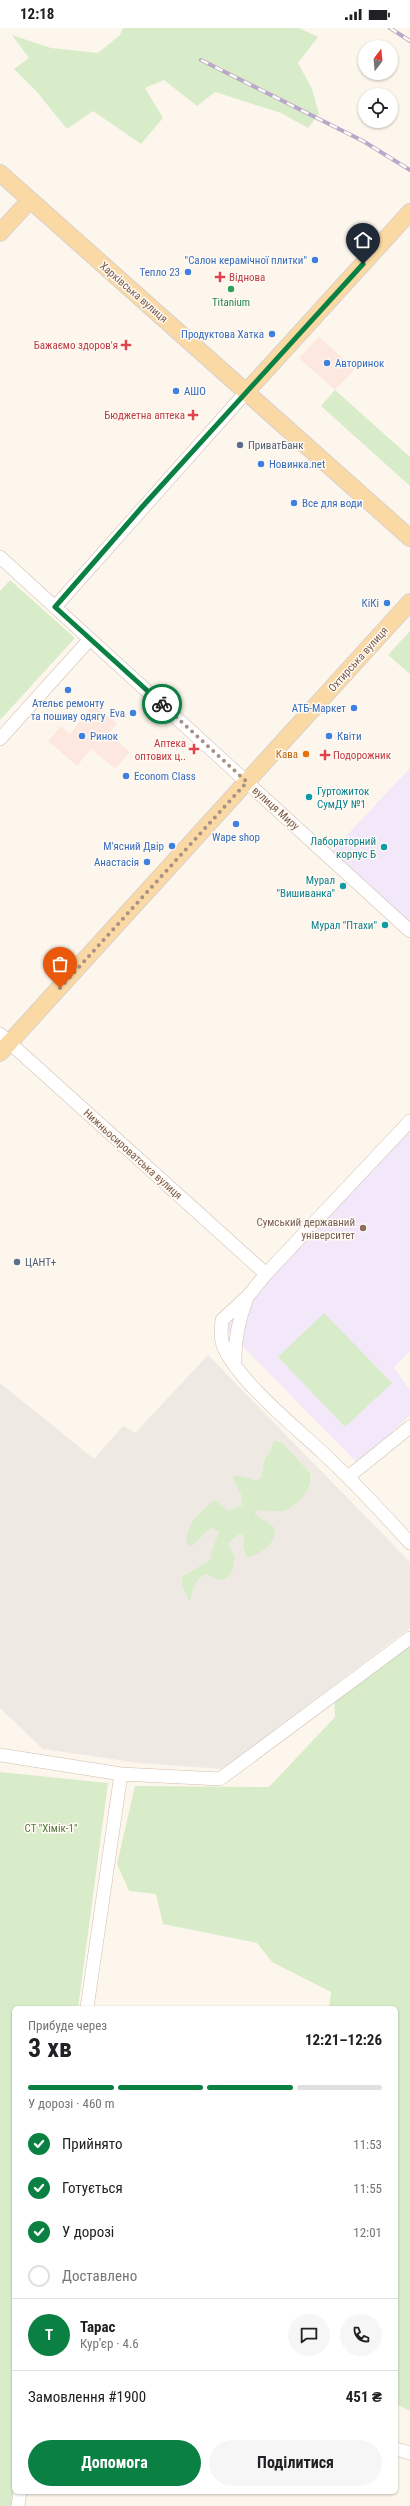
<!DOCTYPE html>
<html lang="uk">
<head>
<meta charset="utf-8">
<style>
	:root { --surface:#fff; --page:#f6f6f6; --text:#202124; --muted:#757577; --line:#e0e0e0; --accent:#0b8043 }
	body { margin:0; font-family:"Roboto Condensed",sans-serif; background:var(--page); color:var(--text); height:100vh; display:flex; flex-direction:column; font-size:15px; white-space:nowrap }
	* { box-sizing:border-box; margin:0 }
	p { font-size:13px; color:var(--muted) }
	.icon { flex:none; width:22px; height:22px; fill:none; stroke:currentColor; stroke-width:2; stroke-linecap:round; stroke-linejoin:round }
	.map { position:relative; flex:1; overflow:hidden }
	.side { position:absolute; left:12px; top:1978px; width:386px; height:488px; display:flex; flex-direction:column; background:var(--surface); border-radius:6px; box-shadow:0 1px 3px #0004 }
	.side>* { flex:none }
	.needle { width:26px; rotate:16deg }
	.buttons { position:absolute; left:358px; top:12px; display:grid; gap:8px }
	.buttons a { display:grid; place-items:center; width:40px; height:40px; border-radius:50%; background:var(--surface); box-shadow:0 1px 3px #0004; font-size:20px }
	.pin { position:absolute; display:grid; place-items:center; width:34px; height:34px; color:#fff; margin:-41px -17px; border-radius:50% 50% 50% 0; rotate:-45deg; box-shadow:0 0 4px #0007 }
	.pin .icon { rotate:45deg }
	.courier { position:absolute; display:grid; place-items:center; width:40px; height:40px; margin:-20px; border:3px solid #0b8043; border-radius:50%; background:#fff; color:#222; box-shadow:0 1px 5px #0007 }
	.summary em { font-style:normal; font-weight:700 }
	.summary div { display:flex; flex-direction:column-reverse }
	.summary { display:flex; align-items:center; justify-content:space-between; height:68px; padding:0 16px }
	h1 { font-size:26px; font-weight:700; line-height:30px }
	.bar { display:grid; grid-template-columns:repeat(4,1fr); gap:6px 4px; align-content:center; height:48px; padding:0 16px }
	.bar i { height:5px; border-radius:3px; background:var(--line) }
	.bar .on { background:var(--accent) }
	.bar p { grid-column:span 4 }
	.line { display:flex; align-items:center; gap:10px; padding:0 16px; border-top:1px solid var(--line) }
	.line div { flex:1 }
	.round { display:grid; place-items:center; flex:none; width:42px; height:42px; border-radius:21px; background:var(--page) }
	ol { padding:0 16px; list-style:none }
	li { display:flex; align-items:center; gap:12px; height:44px }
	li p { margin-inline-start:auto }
	li .icon { padding:4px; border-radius:50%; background:var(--accent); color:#fff; stroke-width:4 }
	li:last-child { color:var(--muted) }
	li i { width:22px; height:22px; border:2px solid var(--line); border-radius:50% }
	.action { display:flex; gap:8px; margin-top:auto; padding:8px 16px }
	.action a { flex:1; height:46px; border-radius:24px; background:var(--accent); color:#fff; font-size:16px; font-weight:700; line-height:46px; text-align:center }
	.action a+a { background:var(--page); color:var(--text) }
	.status { display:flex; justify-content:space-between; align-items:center; height:28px; padding:0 20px; background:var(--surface); direction:ltr }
	.status svg { height:11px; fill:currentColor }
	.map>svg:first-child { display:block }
</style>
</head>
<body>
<div class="status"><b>12:18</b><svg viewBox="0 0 49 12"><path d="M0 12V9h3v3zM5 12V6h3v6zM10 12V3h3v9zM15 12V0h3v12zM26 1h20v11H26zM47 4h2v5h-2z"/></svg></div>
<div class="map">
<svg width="410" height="2478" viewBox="0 0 410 2478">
	<rect width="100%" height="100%" fill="#fdf6ec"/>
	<!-- commercial -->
	<path fill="#fde8e0" d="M 319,309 L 355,341 L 335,362 L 299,330 Z
		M 94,676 L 117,696 L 108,706 L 130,724 L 115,741 L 91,721 L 77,738 L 48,713 L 61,698 L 70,706 Z"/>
	<!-- industrial -->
	<path fill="#efe9e4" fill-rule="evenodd" d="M 208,1327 L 410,1534 L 410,1600 L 222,1741 L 139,1735 L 43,1721 L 0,1680 L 0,1355 L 94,1431 L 123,1398 L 135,1405 ZM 274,1412 L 283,1415 L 310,1445 L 312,1450 L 309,1460 L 295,1477 L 285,1482 L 257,1482 L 243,1519 L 244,1508 L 239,1506 L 228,1516 L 219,1552 L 205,1546 L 200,1548 L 195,1556 L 190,1573 L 182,1558 L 210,1532 L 212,1522 L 220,1504 L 211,1498 L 228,1483 L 242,1477 L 241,1466 L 234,1451 L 235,1447 L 257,1452 L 261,1450 L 265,1429 L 269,1426 Z"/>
	<!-- education -->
	<path fill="#f3e8fa" d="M 410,740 L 410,898 L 331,824 Z
		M 410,1101 L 410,1323 L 394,1340 L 410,1362 L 410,1387 L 358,1436 L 224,1299 Z"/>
	<!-- green -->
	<path fill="#d8ecc9" d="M 123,0 L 299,0 L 318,9 L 298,35 L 312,61 L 319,86 L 308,100 L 281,85 L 215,64 L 197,78 L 164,52 L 145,60 L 163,90 L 141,116 L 93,83 L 67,101 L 37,64 L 14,41 L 29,30 L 12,7 L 51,20 L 98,25 L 120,7 Z
		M 335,362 L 410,429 L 410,458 L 321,378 Z
		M 10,552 L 75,610 L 0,692 L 0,563 Z
		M 410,603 L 410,646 L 388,627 Z
		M 324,1285 L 392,1355 L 345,1399 L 278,1329 Z
		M 274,1412 L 283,1415 L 310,1445 C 315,1458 299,1477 286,1482 C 278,1485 266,1482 257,1482 L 255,1486 L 275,1500 C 276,1516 261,1527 247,1529 L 243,1519 L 244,1508 L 239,1506 L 228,1516 L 235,1529 L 232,1544 L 225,1551 L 219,1552 L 205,1546 C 194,1551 193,1563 190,1574 L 182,1558 L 182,1549 L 210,1532 L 212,1522 L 219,1504 L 211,1499 L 192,1518 L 187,1516 C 185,1495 199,1486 214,1472 L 228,1483 L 242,1477 L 241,1466 L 233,1451 L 235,1447 L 256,1452 L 261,1450 L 265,1429 L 269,1426 Z
		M 410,1617 L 410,2383 L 396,2376 L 396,1980 L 329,1980 L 331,1964 L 272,1934 L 257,1915 L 163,1896 L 156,1866 L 129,1863 L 117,1836 L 135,1758 L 269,1759 L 335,1689 L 334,1667 Z
		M 0,1744 L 108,1755 L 78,1980 L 14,1980 L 14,2459 L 11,2478 L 0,2478 Z"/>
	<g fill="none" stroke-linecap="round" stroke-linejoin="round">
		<defs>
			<path id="minor" d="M 0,529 L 410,903
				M 55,579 L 247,363
				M 0,711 L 90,611
				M 0,1006 L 266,1246
				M 410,1093 L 266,1246 L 248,1268 L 222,1292 C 221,1303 220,1312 225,1322 C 244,1358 293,1397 323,1425 C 354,1454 382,1484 410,1515
				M 235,1336 C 234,1314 239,1291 247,1270
				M 348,1449 L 410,1399
				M 0,1727 L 121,1746 L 220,1751 L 410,1610
				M 87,1980 L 121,1746
				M 396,2421 L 410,2425
				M 18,2478 L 20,2464"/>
			<path id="major" d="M 0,145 L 410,510
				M 0,205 L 30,172
				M 247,363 L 410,184
				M 0,1025 L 410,574"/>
		</defs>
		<!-- minor casing -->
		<use href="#minor" stroke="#d1beb0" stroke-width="14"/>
		<!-- major casing -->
		<use href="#major" stroke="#dad1cd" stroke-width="18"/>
		<!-- minor -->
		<use href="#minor" stroke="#fff" stroke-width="13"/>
		<!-- major -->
		<use href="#major" stroke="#fbd9a5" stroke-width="16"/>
		<defs>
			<path id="rail" d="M 390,0 L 410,13
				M 201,32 L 363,113 L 410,142"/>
		</defs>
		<!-- rail casing -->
		<use href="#rail" stroke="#b9a8c9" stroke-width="4"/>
		<!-- rail -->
		<use href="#rail" stroke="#fffaf3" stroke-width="2.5" stroke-dasharray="8" stroke-linecap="butt"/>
	</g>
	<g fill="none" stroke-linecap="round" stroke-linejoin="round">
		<!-- done -->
		<path stroke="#a89285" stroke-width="4" stroke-dasharray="0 7.2" d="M 60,960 L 247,754 L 162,676"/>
		<!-- route -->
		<path stroke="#0b8043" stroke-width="5" d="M 162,676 L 55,579 L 142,479 L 363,236"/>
	</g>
	<!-- markers -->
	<g fill="#3f7fe0" stroke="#fffaf3" stroke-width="1.5">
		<circle cx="315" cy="232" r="4"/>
		<circle cx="188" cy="244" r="4"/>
		<circle cx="272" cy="306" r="4"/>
		<circle cx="327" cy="335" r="4"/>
		<circle cx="176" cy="363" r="4"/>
		<circle cx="261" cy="436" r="4"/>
		<circle cx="294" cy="475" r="4"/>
		<circle cx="387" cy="575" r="4"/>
		<circle cx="68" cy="662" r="4"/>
		<circle cx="354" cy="680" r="4"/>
		<circle cx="133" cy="685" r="4"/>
		<circle cx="82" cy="708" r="4"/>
		<circle cx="329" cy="708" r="4"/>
		<circle cx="126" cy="748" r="4"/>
		<circle cx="236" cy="796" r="4"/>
		<circle cx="172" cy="818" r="4"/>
		<circle cx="147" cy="834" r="4"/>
	</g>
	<g fill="#e0444e" stroke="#fffaf3" stroke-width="1.5">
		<path d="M218 243h4v4h4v4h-4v4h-4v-4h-4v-4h4z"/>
		<path d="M124 311h4v4h4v4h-4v4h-4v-4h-4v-4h4z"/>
		<path d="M191 381h4v4h4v4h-4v4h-4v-4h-4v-4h4z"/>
		<path d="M192 715h4v4h4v4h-4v4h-4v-4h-4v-4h4z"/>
		<path d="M323 721h4v4h4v4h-4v4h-4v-4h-4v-4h4z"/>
	</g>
	<circle fill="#2e9e5b" stroke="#fffaf3" stroke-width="1.5" cx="231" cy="261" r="4"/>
	<g fill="#5c6f8a" stroke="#fffaf3" stroke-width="1.5">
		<circle cx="240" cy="417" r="4"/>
		<circle cx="17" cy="1234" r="4"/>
	</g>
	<circle fill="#e8710a" stroke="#fffaf3" stroke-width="1.5" cx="306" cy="726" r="4"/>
	<g fill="#0f9aa8" stroke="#fffaf3" stroke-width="1.5">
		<circle cx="309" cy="769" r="4"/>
		<circle cx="384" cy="819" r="4"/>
		<circle cx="343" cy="858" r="4"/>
		<circle cx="385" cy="897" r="4"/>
	</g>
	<circle fill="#8d6e63" stroke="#fffaf3" stroke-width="1.5" cx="363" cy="1200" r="4"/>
	<g text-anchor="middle" stroke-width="3" stroke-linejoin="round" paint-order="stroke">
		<!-- shop labels -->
		<g font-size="11" fill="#366cbe" stroke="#fffaf3" text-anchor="end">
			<text x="307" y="236">"Салон керамічної плитки"</text>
			<text x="180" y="248">Тепло 23</text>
			<text x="264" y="310">Продуктова Хатка</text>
			<text x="335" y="339" text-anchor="start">Авторинок</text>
			<text x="184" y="367" text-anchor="start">АШО</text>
			<text x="269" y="440" text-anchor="start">Новинка.net</text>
			<text x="302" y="479" text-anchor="start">Все для води</text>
			<text x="379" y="579">КіКі</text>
			<text x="68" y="679" text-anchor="middle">Ательє ремонту<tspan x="68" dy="13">та пошиву одягу</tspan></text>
			<text x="346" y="684">АТБ-Маркет</text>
			<text x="125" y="689">Eva</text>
			<text x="90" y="712" text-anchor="start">Ринок</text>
			<text x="337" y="712" text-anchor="start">Квіти</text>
			<text x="134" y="752" text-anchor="start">Econom Class</text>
			<text x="236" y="813" text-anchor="middle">Wape shop</text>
			<text x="164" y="822">М'ясний Двір</text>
			<text x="139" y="838">Анастасія</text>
		</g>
		<!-- health labels -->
		<g font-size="11" fill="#be3a42" stroke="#fffaf3" text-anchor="end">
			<text x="229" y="253" text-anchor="start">Віднова</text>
			<text x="118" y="321">Бажаємо здоров'я</text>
			<text x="185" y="391">Бюджетна аптека</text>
			<text x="186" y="719">Аптека<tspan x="186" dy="13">оптових ц..</tspan></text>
			<text x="333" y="731" text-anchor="start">Подорожник</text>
		</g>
		<!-- street labels -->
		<g font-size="11" fill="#7a5c4d" stroke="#fffaf3">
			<text transform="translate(134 264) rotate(41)" y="4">Харківська вулиця</text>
			<text transform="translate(358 631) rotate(-48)" y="4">Охтирська вулиця</text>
			<text transform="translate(276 780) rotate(42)" y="4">вулиця Миру</text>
			<text transform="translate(133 1126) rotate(42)" y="4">Нижньосироватська вулиця</text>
		</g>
		<!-- leisure labels -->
		<g font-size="11" fill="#27864d" stroke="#fffaf3">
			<text x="231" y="278">Titanium</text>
		</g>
		<!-- service labels -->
		<g font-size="11" fill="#4e5e75" stroke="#fffaf3" text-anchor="start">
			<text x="248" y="421">ПриватБанк</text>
			<text x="25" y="1238">ЦАНТ+</text>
		</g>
		<!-- food labels -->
		<g font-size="11" fill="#c56008" stroke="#fffaf3" text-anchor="end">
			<text x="298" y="730">Кава</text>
		</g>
		<!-- culture labels -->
		<g font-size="11" fill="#0d838f" stroke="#fffaf3" text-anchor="end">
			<text x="317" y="767" text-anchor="start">Гуртожиток<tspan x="317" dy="13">СумДУ №1</tspan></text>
			<text x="376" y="817">Лабораторний<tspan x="376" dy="13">корпус Б</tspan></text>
			<text x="335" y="856">Мурал<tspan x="335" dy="13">"Вишиванка"</tspan></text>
			<text x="377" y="901">Мурал "Птахи"</text>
		</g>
		<!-- education labels -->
		<g font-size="11" fill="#785e54" stroke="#fffaf3" text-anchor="end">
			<text x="355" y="1198">Сумський державний<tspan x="355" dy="13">університет</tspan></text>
		</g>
		<!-- park labels -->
		<g font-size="11" fill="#537a41" stroke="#fffaf3">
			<text x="51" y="1804">СТ "Хімік-1"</text>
		</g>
	</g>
</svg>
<div class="buttons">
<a><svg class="needle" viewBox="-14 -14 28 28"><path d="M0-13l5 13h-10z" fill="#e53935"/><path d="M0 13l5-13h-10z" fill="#757577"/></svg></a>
<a><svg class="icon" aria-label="locate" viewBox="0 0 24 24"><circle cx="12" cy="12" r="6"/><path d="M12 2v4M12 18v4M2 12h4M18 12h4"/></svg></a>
</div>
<div class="pin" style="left:60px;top:960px;background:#ea580c"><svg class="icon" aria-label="bag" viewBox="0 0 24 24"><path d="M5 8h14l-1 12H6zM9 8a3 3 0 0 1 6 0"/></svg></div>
<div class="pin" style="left:363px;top:236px;background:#1f2937"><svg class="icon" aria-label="home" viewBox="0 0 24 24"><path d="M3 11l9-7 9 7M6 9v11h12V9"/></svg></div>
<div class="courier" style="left:162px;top:676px"><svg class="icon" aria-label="bike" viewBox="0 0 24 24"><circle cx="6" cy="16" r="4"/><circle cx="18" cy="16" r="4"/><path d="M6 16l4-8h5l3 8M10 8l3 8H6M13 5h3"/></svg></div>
<section class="side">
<div class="summary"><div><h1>3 хв</h1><p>Прибуде через</p></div><em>12:21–12:26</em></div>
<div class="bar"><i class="on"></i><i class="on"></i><i class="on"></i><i></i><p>У дорозі · 460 m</p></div>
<ol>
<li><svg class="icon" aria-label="check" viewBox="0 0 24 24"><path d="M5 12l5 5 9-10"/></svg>Прийнято<p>11:53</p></li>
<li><svg class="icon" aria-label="check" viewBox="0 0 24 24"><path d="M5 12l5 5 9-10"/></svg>Готується<p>11:55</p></li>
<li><svg class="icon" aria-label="check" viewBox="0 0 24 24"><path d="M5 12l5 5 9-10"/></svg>У дорозі<p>12:01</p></li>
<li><i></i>Доставлено</li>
</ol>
<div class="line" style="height:72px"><b class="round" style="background:var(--accent);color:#fff">Т</b><div><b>Тарас</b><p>Кур’єр · 4.6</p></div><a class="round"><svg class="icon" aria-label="chat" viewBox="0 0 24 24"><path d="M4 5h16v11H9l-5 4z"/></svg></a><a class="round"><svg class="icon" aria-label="phone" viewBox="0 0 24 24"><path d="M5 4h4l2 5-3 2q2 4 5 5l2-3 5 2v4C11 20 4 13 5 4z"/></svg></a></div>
<div class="line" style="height:52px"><div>Замовлення #1900</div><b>451 ₴</b></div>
<div class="action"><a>Допомога</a><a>Поділитися</a></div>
</section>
</div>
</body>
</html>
